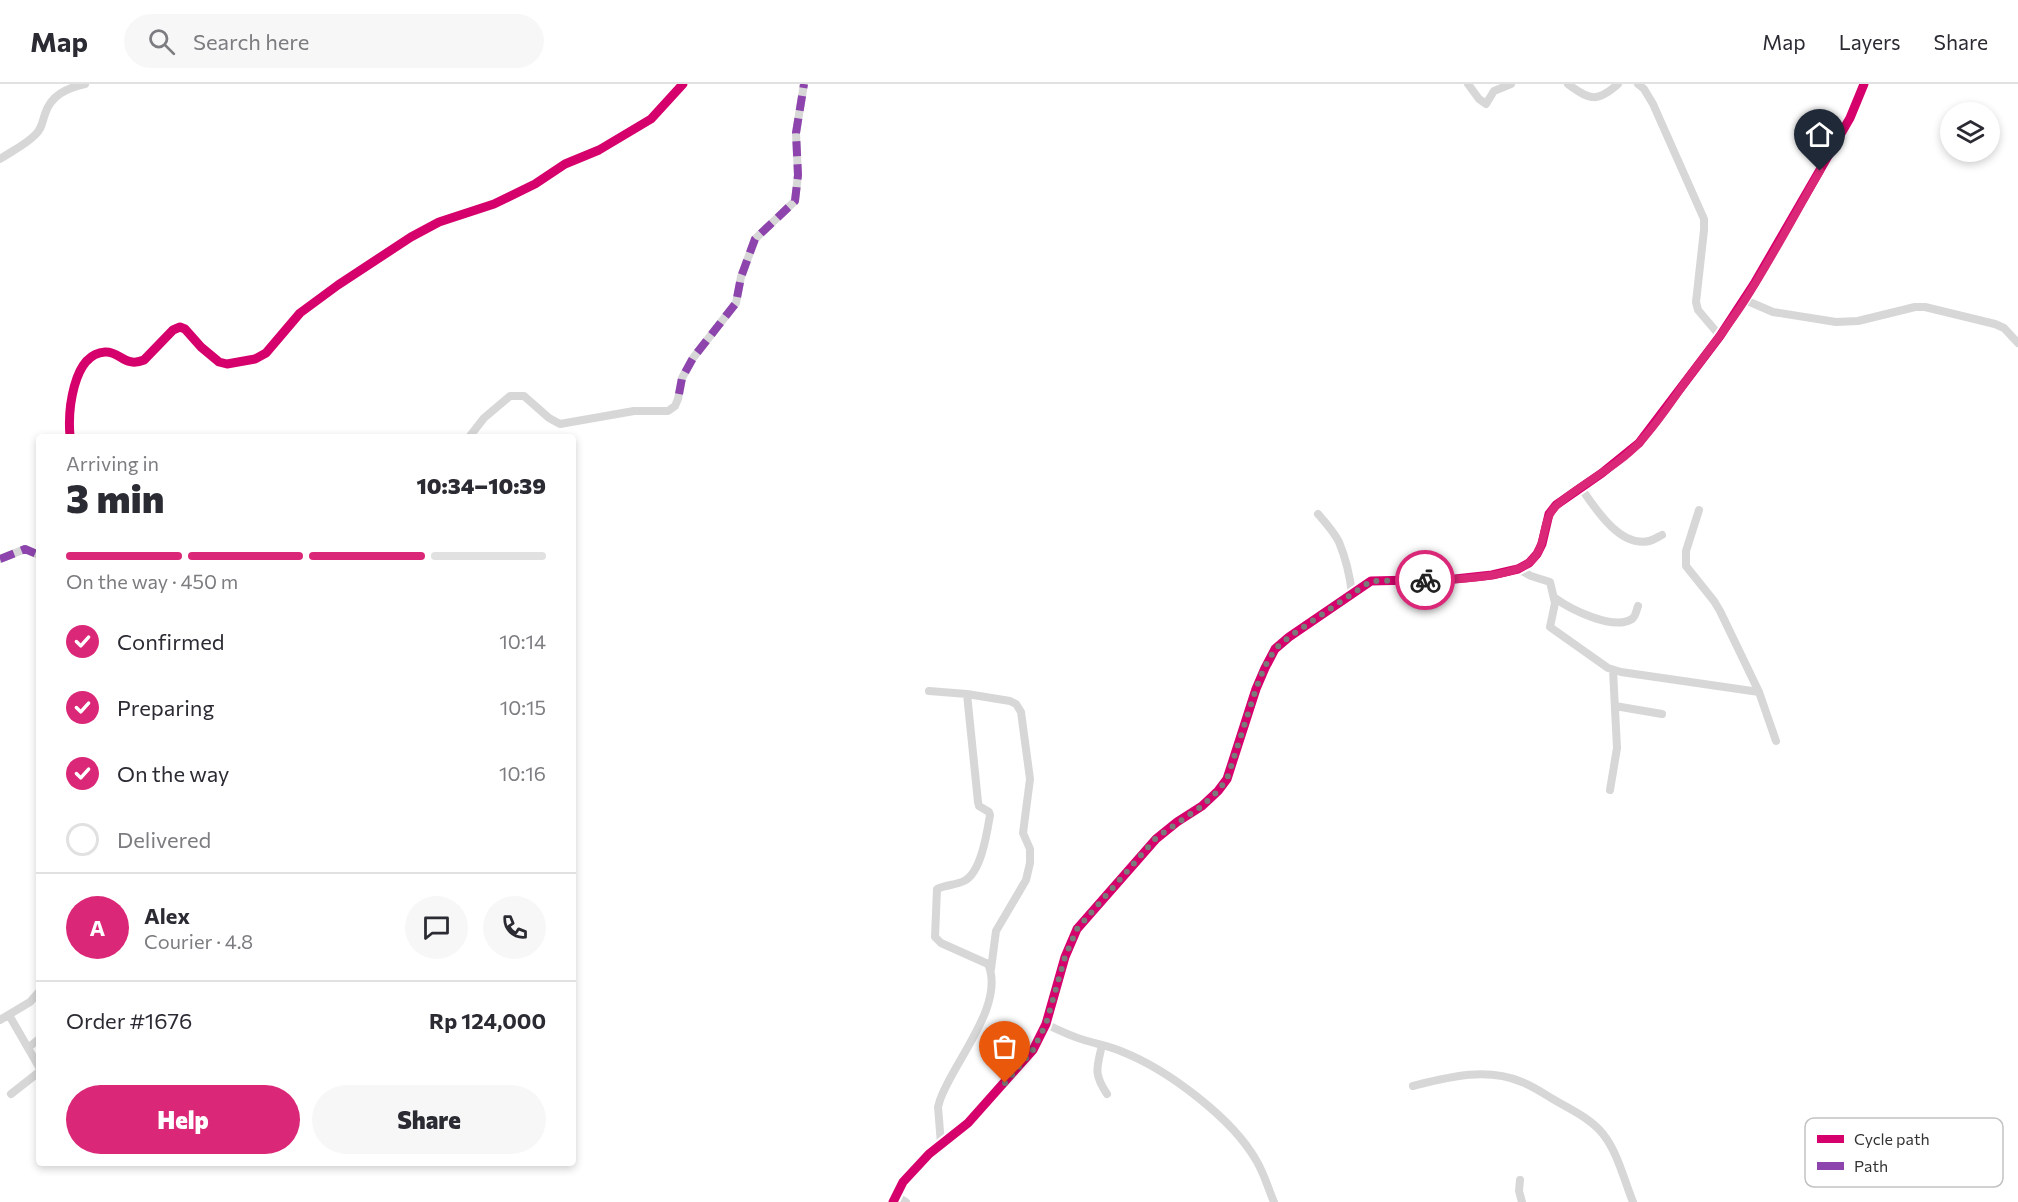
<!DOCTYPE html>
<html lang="en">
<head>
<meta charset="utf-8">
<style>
	:root { --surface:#fff; --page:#f7f7f7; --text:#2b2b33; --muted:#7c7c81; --line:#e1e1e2; --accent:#db2777 }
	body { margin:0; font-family:Commissioner,sans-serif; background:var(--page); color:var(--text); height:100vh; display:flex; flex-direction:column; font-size:22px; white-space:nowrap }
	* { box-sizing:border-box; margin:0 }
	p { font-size:20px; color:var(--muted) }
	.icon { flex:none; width:33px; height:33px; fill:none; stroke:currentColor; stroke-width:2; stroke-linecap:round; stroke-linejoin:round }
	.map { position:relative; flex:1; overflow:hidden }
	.side { position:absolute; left:36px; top:350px; width:540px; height:732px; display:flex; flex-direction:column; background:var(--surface); border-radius:6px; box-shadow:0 3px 9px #0003 }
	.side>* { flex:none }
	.controls { position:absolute; left:1940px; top:18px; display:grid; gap:12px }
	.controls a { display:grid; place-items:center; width:60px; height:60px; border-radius:50%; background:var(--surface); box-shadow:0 3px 9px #0003; font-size:30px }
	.pin { position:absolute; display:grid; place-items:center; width:51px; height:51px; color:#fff; margin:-62px -26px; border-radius:50% 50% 50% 0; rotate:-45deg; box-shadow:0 0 6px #0007 }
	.pin .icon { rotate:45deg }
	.courier { position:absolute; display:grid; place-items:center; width:60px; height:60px; margin:-30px; border:4px solid #db2777; border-radius:50%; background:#fff; color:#222; box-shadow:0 2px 8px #0007 }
	.headline em { font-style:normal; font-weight:800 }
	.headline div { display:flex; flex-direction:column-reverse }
	.headline { display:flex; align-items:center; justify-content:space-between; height:102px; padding:0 30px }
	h1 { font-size:39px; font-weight:800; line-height:45px }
	.bar { display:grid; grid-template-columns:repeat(4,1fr); gap:9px 6px; align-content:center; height:72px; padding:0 30px }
	.bar i { height:8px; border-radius:4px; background:var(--line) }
	.bar .on { background:var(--accent) }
	.bar p { grid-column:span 4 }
	.line { display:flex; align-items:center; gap:15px; padding:0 30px; border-top:2px solid var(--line) }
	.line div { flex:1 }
	.round { display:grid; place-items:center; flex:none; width:63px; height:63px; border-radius:32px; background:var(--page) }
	ol { padding:0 30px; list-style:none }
	li { display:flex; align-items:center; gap:18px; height:66px }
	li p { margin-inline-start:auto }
	li .icon { padding:6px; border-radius:50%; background:var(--accent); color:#fff; stroke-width:4 }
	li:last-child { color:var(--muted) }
	li i { width:33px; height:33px; border:3px solid var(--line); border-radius:50% }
	.cta { display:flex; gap:12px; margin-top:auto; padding:12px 30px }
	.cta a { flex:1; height:69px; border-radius:36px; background:var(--accent); color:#fff; font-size:24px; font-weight:800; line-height:69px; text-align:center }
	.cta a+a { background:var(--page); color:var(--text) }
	header { display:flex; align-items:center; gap:36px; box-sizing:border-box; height:84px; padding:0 30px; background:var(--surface); border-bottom:2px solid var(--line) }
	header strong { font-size:28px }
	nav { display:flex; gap:33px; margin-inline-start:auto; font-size:21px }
	.search { width:420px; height:54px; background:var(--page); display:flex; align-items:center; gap:15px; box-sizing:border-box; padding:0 21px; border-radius:33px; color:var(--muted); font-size:22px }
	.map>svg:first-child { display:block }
</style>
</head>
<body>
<header>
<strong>Map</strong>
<div class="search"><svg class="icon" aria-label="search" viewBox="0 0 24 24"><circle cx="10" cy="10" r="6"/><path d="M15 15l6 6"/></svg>Search here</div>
<nav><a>Map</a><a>Layers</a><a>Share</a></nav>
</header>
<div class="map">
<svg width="2018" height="1118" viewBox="0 0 2018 1118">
	<rect width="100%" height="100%" fill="#fff"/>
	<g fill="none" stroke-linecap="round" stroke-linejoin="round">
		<!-- street -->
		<path stroke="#d7d7d7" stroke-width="8" d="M 1468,0 L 1479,15 L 1486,20 L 1494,7 L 1511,0
			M 1568,0 C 1590,17 1598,18 1618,0
			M 1638,0 L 1644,5 L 1653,20 L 1704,135 L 1704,146 L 1696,218 L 1698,226 L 1720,252
			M 0,75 C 12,67 25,61 35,51 C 42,45 42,38 45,30 C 51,11 67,4 85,0
			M 1745,216 L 1773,228 L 1836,238 L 1858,237 L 1915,223 L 1925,223 L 1995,240 L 2004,244 L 2018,259
			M 70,352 C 68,329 72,270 105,268 C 120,267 125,284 144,276 L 173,246 L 180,243 L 185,245 L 201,263 L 219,278 L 227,280 L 255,275 L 266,269 L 300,229 L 338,201 L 411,153 L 439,138 L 494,120 L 535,100 L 565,80 L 599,66 L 651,35 L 683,0
			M 470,352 L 484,334 L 510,312 L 524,312 L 549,334 L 560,340 L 634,327 L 668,327 L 675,322 L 678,315 L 682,294 L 693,274 L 736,219 L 741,193 L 755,155 L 795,117 L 798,91 L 796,49 L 804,0
			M 1581,404 C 1595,424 1620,464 1649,457 C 1653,456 1658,453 1662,451
			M 1699,426 L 1686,467 L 1686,482 L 1714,517 L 1720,527 L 1759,608 L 1776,657
			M 1318,430 C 1325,438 1334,448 1339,458 C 1346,475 1350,492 1352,510
			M 0,475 L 25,465 L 39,471
			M 1518,485 L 1531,492 L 1550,498 L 1555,519 L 1550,543 L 1608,584 L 1621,588 L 1759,608
			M 1555,514 C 1570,525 1613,547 1632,535 C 1636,532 1636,527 1638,522
			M 929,607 L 967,610 L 1010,617 L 1016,620 L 1021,628 L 1030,695 L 1023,749 L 1030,765 L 1030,779 L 1026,796 L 996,847 L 991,885
			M 1615,622 L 1662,630
			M 1610,706 L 1617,664 L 1613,586
			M 9,931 L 39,983
			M 0,936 L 30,918 L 39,908
			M 1046,940 C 1058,946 1070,952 1084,956 C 1097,960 1110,962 1123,968 C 1168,986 1232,1034 1256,1076 C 1264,1089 1268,1104 1274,1118
			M 1102,961 C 1097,984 1093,989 1107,1010
			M 29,963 L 39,955
			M 1413,1002 C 1449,993 1486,983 1522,998 C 1535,1003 1547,1012 1558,1018 C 1574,1027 1592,1036 1603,1050 C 1618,1069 1624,1096 1633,1118
			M 11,1010 L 39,988
			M 941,1060 L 938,1023 L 940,1016 C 953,978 1006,921 988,880 L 941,859 L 935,853 L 937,805 C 945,801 956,801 964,797 C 981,789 987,749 990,731 L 989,728 L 979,722 L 978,718 L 967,610
			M 1520,1096 L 1519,1107 L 1522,1118
			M 895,1111 L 906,1118
			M 893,1118 L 903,1098 L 929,1070 L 968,1039 L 1033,966 L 1046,940 L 1065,873 L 1077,845 L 1156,755 L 1177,738 L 1202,722 L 1218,707 L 1227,695 L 1256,605 L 1265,584 L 1275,565 L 1289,553 L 1371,497 L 1455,495 L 1492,491 L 1518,485 L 1529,479 L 1537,470 L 1542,460 L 1549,430 L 1556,421 L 1602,389 L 1639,359 L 1720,252 L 1754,200 L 1850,34 L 1864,0"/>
		<!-- quiet -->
		<path stroke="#8e44ad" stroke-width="8" stroke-dasharray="15 8" stroke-linecap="butt" d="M 679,310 L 682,294 L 693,274 L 736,219 L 741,193 L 755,155 L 795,117 L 798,91 L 796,49 L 804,0
			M 0,475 L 25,465 L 39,471"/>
		<defs>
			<path id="cycleway" d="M 70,352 C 68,329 72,270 105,268 C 120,267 125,284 144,276 L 173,246 L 180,243 L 185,245 L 201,263 L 219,278 L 227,280 L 255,275 L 266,269 L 300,229 L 338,201 L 411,153 L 439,138 L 494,120 L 535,100 L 565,80 L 599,66 L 651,35 L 683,0
				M 893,1118 L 903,1098 L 929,1070 L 968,1039 L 1033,966 L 1046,940 L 1065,873 L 1077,845 L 1156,755 L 1177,738 L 1202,722 L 1218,707 L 1227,695 L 1256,605 L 1265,584 L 1275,565 L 1289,553 L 1371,497 L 1455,495 L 1492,491 L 1518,485 L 1529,479 L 1537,470 L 1542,460 L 1549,430 L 1556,421 L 1602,389 L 1639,359 L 1720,252 L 1754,200 L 1850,34 L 1864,0"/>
		</defs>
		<!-- cycleway casing -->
		<use href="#cycleway" stroke="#fff" stroke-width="13"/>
		<!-- cycleway -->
		<use href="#cycleway" stroke="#d6006c" stroke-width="9"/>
	</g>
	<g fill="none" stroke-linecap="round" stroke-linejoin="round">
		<!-- done -->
		<path stroke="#7a7a7a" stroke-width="6" stroke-dasharray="0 10.8" d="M 1005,999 L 1033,966 L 1046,940 L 1065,873 L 1077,845 L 1156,754 L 1202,722 L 1218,707 L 1227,695 L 1256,605 L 1264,584 L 1275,565 L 1289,553 L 1371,497 L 1425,496"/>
		<!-- route -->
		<path stroke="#db2777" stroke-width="8" d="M 1425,496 C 1450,496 1506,494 1527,480 C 1549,466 1539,437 1557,421 C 1582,399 1616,384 1640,358 C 1657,340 1672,317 1686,297 C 1706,270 1727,244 1745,216 C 1772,174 1795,130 1820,87"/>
	</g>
	<!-- legend -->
	<rect x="1805" y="1034" width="198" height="69" rx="9" fill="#fff" stroke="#c2c2c2" stroke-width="1.5"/>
	<rect x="1817" y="1051" width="27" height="8" fill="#d6006c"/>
	<rect x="1817" y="1078" width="27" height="8" fill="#8e44ad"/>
	<g font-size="16" fill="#333">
		<text x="1854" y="1061">Cycle path</text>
		<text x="1854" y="1088">Path</text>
	</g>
</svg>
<div class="controls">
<a><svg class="icon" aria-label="layers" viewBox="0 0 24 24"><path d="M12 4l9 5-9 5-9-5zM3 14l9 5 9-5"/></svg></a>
</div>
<div class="pin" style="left:1005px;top:999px;background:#ea580c"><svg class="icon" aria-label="bag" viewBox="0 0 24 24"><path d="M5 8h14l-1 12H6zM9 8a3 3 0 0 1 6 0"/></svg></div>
<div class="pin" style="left:1820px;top:87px;background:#1f2937"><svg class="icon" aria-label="home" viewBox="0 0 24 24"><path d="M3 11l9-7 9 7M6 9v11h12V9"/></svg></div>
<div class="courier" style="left:1425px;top:496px"><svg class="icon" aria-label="bike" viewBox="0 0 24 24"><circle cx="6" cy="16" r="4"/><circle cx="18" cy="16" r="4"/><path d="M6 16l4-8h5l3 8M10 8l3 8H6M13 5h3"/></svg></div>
<section class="side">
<div class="headline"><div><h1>3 min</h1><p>Arriving in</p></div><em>10:34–10:39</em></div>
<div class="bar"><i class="on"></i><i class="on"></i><i class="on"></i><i></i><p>On the way · 450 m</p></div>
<ol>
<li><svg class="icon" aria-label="check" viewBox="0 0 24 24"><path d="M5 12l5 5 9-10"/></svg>Confirmed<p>10:14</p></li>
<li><svg class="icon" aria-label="check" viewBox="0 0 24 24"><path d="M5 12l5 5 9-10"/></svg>Preparing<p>10:15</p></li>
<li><svg class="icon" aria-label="check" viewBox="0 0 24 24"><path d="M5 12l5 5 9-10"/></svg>On the way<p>10:16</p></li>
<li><i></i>Delivered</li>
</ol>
<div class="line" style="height:108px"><b class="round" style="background:var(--accent);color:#fff">A</b><div><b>Alex</b><p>Courier · 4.8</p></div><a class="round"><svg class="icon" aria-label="chat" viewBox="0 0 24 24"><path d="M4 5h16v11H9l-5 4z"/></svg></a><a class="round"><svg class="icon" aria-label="phone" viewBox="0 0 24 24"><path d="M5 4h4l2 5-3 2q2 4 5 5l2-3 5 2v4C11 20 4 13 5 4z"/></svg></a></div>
<div class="line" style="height:78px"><div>Order #1676</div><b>Rp 124,000</b></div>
<div class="cta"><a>Help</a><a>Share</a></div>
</section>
</div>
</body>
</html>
